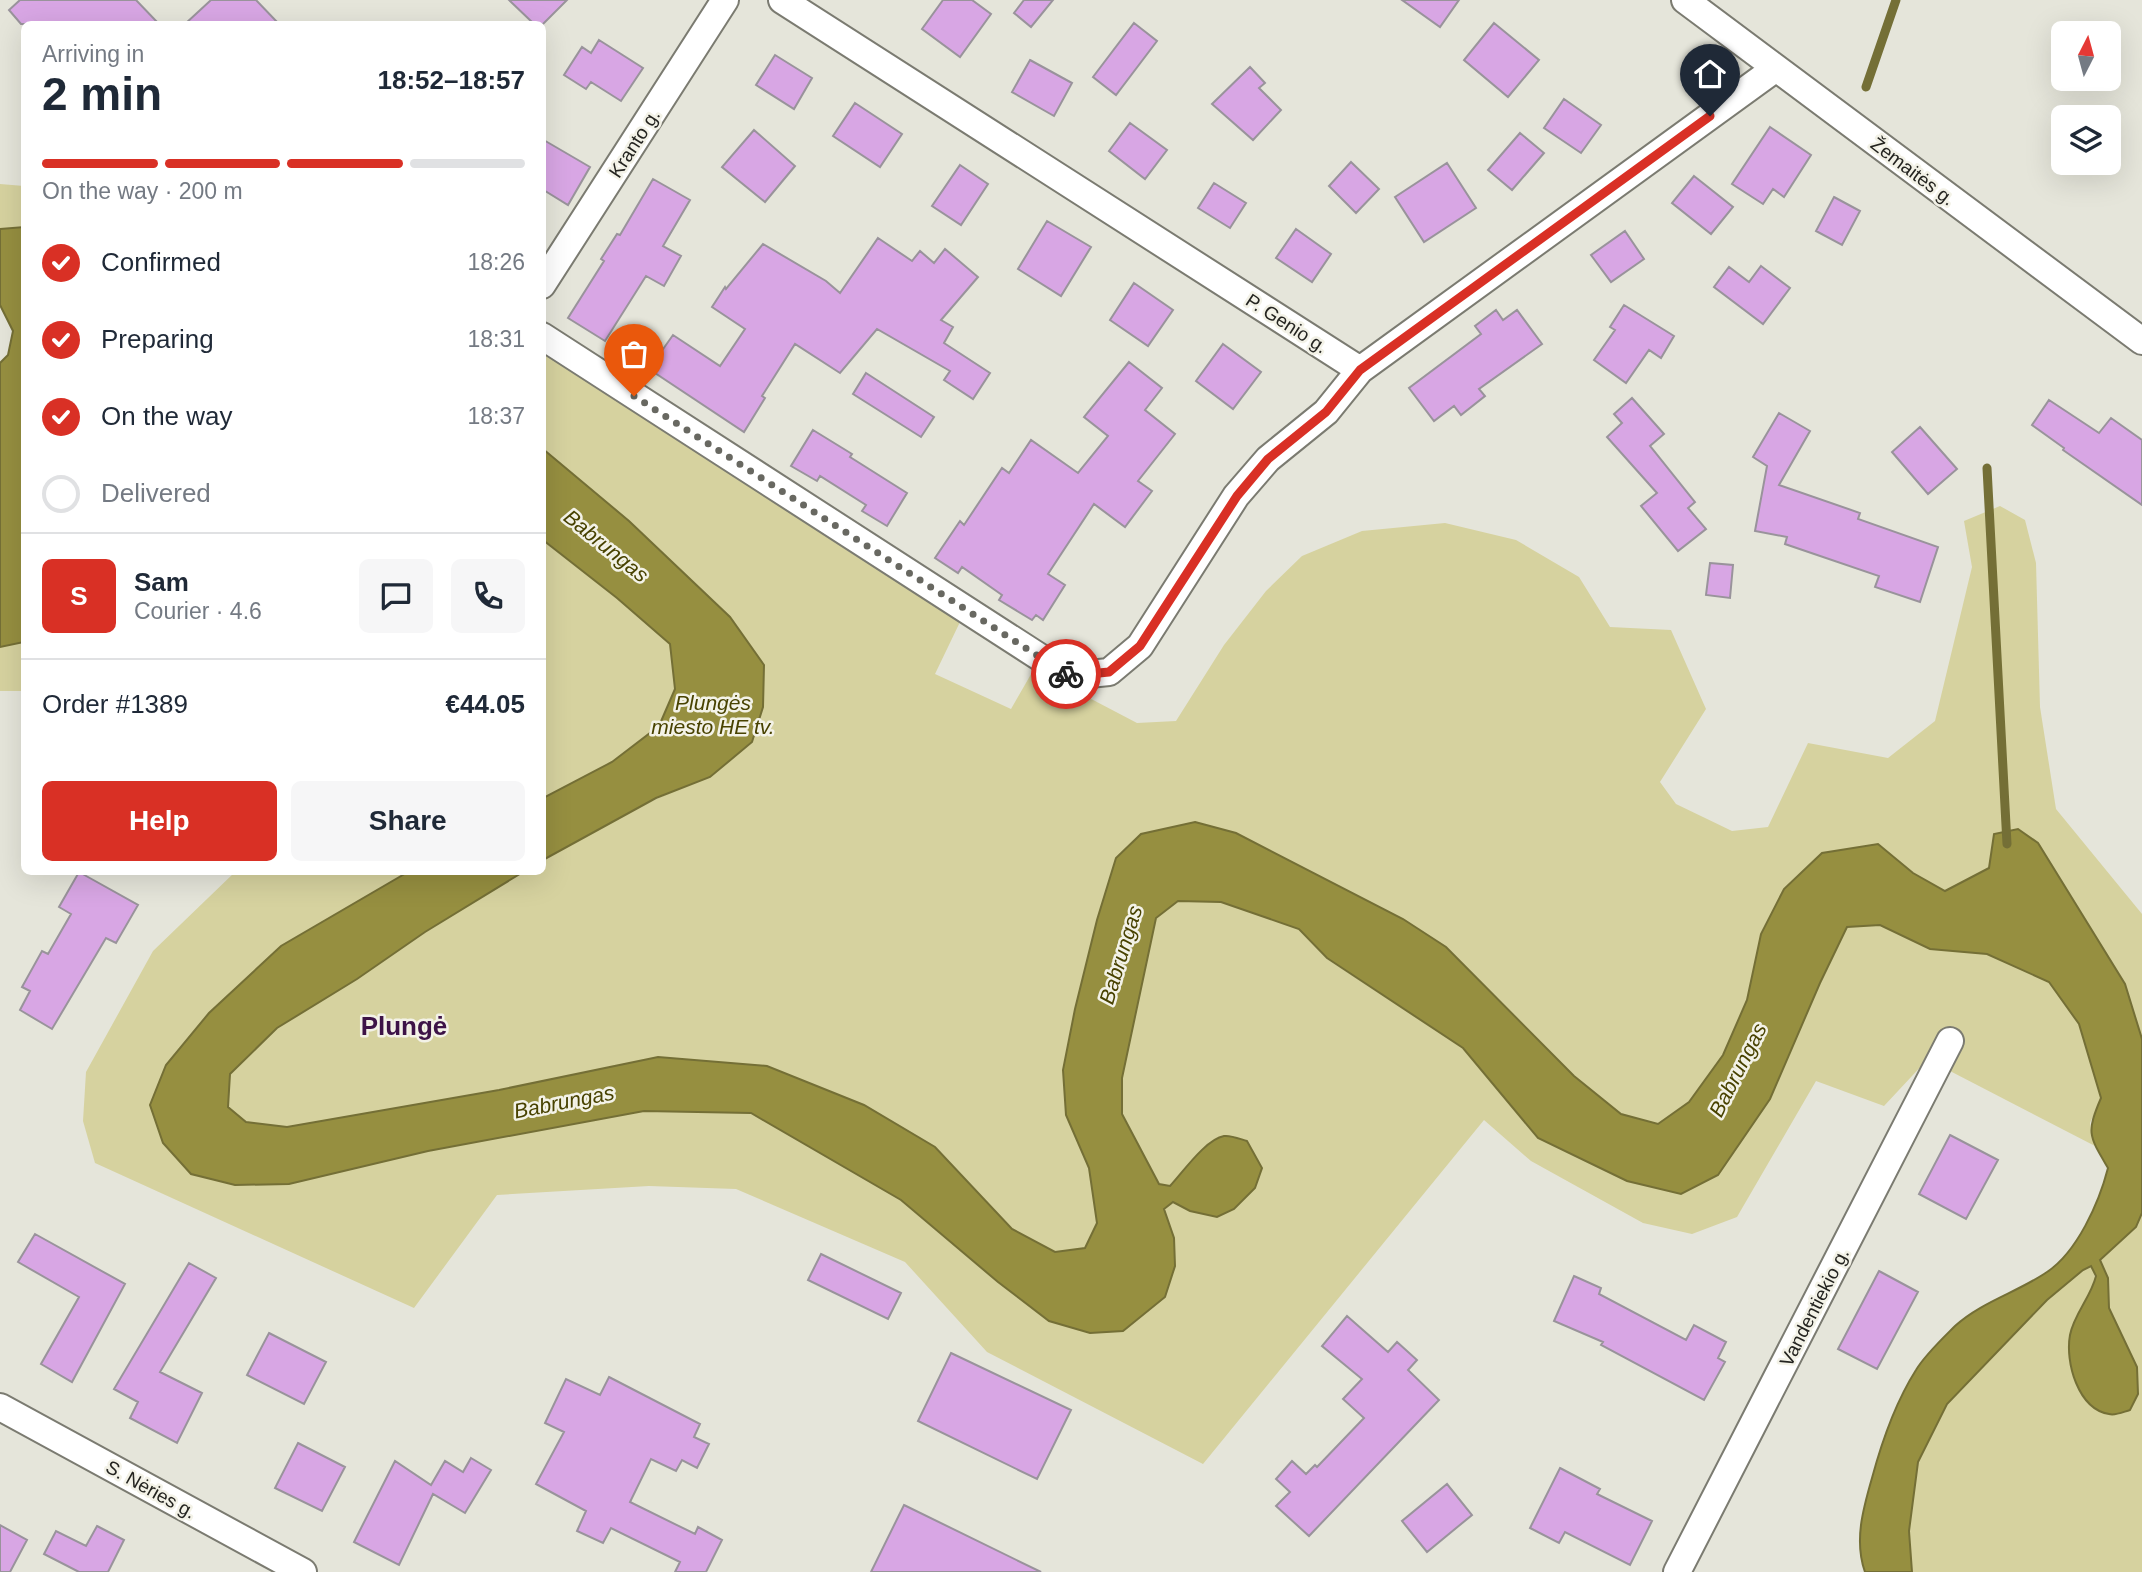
<!DOCTYPE html>
<html lang="en">
<head>
<meta charset="utf-8">
<style>
	:root { --surface:#fff; --page:#f6f6f7; --text:#1f2937; --muted:#747a83; --line:#e0e1e3; --accent:#d93025 }
	body { margin:0; font-family:Helvetica,sans-serif; background:var(--page); color:var(--text); height:100vh; display:flex; flex-direction:column; font-size:26px; white-space:nowrap }
	* { box-sizing:border-box; margin:0 }
	p { font-size:23px; color:var(--muted) }
	.icon { flex:none; width:38px; height:38px; fill:none; stroke:currentColor; stroke-width:2; stroke-linecap:round; stroke-linejoin:round }
	.map { position:relative; flex:1; overflow:hidden }
	.drawer { position:absolute; left:21px; top:21px; width:525px; height:854px; display:flex; flex-direction:column; background:var(--surface); border-radius:10px; box-shadow:0 7px 28px #0002 }
	.drawer>* { flex:none }
	.needle { width:46px; rotate:6deg }
	.fabs { position:absolute; left:2051px; top:21px; display:grid; gap:14px }
	.fabs a { display:grid; place-items:center; width:70px; height:70px; border-radius:10px; background:var(--surface); box-shadow:0 7px 28px #0002; font-size:35px }
	.pin { position:absolute; display:grid; place-items:center; width:60px; height:60px; color:#fff; margin:-72px -30px; border-radius:50% 50% 50% 0; rotate:-45deg; box-shadow:0 0 7px #0007 }
	.pin .icon { rotate:45deg }
	.courier { position:absolute; display:grid; place-items:center; width:70px; height:70px; margin:-35px; border:5px solid #d93025; border-radius:50%; background:#fff; color:#222; box-shadow:0 2px 9px #0007 }
	.summary em { font-style:normal; font-weight:700 }
	.summary div { display:flex; flex-direction:column-reverse }
	.summary { display:flex; align-items:center; justify-content:space-between; height:119px; padding:0 21px }
	h1 { font-size:46px; font-weight:700; line-height:52px }
	.bar { display:grid; grid-template-columns:repeat(4,1fr); gap:10px 7px; align-content:center; height:84px; padding:0 21px }
	.bar i { height:9px; border-radius:5px; background:var(--line) }
	.bar .on { background:var(--accent) }
	.bar p { grid-column:span 4 }
	.line { display:flex; align-items:center; gap:18px; padding:0 21px; border-top:2px solid var(--line) }
	.line div { flex:1 }
	.round { display:grid; place-items:center; flex:none; width:74px; height:74px; border-radius:10px; background:var(--page) }
	ol { padding:0 21px; list-style:none }
	li { display:flex; align-items:center; gap:21px; height:77px }
	li p { margin-inline-start:auto }
	li .icon { padding:7px; border-radius:50%; background:var(--accent); color:#fff; stroke-width:4 }
	li:last-child { color:var(--muted) }
	li i { width:38px; height:38px; border:4px solid var(--line); border-radius:50% }
	.primary-button { display:flex; gap:14px; margin-top:auto; padding:14px 21px }
	.primary-button a { flex:1; height:80px; border-radius:10px; background:var(--accent); color:#fff; font-size:28px; font-weight:700; line-height:80px; text-align:center }
	.primary-button a+a { background:var(--page); color:var(--text) }
	.map>svg:first-child { display:block }
</style>
</head>
<body>
<div class="map">
<svg width="2142" height="1572" viewBox="0 0 2142 1572">
	<rect width="100%" height="100%" fill="#e5e5da"/>
	<!-- green -->
	<path fill="#d6d29f" d="M 0,184 L 24,186 L 24,227 L 0,229 Z
		M 543,351 L 960,622 L 935,674 L 1011,709 L 1034,669 L 1137,723 L 1176,721 L 1224,645 L 1266,591 L 1302,556 L 1362,531 L 1445,523 L 1516,540 L 1579,577 L 1610,627 L 1671,630 L 1706,709 L 1660,782 L 1676,804 L 1732,831 L 1768,827 L 1808,743 L 1888,758 L 1935,721 L 1972,567 L 1964,521 L 2000,506 L 2025,520 L 2036,563 L 2040,707 L 2056,809 L 2142,914 L 2142,1039 L 2125,984 L 2038,843 L 1945,891 L 1913,873 L 1878,844 L 1784,889 L 1761,933 L 1747,1000 L 1723,1055 L 1689,1102 L 1658,1124 L 1621,1114 L 1574,1076 L 1446,947 L 1403,919 L 1141,834 L 1116,859 L 1097,920 L 1075,1009 L 1066,1115 L 1089,1168 L 1097,1223 L 1086,1248 L 1055,1252 L 1012,1229 L 935,1147 L 864,1105 L 658,1057 L 499,1090 L 287,1127 L 246,1122 L 228,1107 L 230,1074 L 277,1028 L 357,979 L 425,932 L 523,872 L 542,872 L 543,860 C 596,827 651,799 710,777 L 730,617 L 629,521 L 543,449 Z
		M 542,540 L 617,598 L 670,644 L 675,689 L 659,726 L 612,762 L 543,798 Z
		M 24,642 L 24,691 L 0,691 L 0,647 Z
		M 235,872 L 408,872 L 281,946 L 209,1013 L 166,1065 L 289,1184 L 428,1151 L 644,1111 L 751,1113 L 901,1200 L 998,1282 L 1049,1321 L 1174,1238 L 1164,1209 L 1173,1202 L 1190,1211 L 1215,1140 L 1169,1186 L 1159,1184 L 1122,1114 L 1122,1078 L 1156,918 L 1178,901 L 1221,902 L 1299,929 L 1327,959 L 1463,1048 L 1538,1138 L 1627,1181 L 1681,1193 L 1718,1175 L 1820,983 L 1847,927 L 1880,925 L 1930,949 L 1987,954 L 2049,982 L 2079,1023 L 2101,1098 L 2090,1123 L 2095,1146 L 1950,1071 L 1926,1061 L 1884,1106 L 1816,1081 L 1737,1217 L 1692,1234 L 1643,1223 L 1531,1161 L 1484,1120 L 1203,1464 L 987,1352 L 905,1262 L 736,1189 L 649,1186 L 497,1195 L 414,1308 L 95,1163 L 83,1121 L 86,1072 L 153,951 Z
		M 2142,1213 L 2142,1572 L 1912,1572 L 1909,1531 L 1918,1462 L 1947,1404 L 2047,1300 L 2083,1270 L 2092,1266 C 2100,1283 2089,1297 2080,1313 L 2137,1367 L 2109,1308 L 2108,1278 L 2100,1260 L 2135,1227 Z"/>
	<!-- water -->
	<path fill="#968f40" stroke="#746f36" stroke-width="2" d="M 24,227 L 24,642 L 0,647 L 0,363 L 8,355 L 13,331 L 0,305 L 0,229 Z
		M 543,449 L 629,521 L 730,617 L 764,665 L 763,707 L 752,742 L 710,777 L 656,798 L 543,860 L 543,798 L 612,762 L 659,726 L 675,689 L 670,644 L 617,598 L 543,540 Z
		M 1195,822 L 1236,833 L 1403,919 L 1446,947 L 1574,1076 L 1621,1114 L 1658,1124 L 1689,1102 L 1723,1055 L 1747,1000 L 1761,934 L 1784,889 L 1822,853 L 1878,844 L 1913,873 L 1945,891 L 1989,868 L 1994,834 L 2018,829 L 2038,843 L 2125,984 L 2142,1039 L 2142,1213 L 2136,1227 L 2100,1260 L 2108,1278 L 2109,1308 L 2137,1367 L 2138,1394 L 2130,1410 C 2123,1412 2115,1416 2109,1414 C 2078,1409 2065,1362 2070,1335 C 2074,1314 2091,1297 2096,1276 L 2091,1266 L 2083,1270 L 2047,1300 L 1947,1404 L 1918,1462 L 1909,1531 L 1912,1572 L 1865,1572 C 1854,1541 1863,1509 1872,1478 C 1882,1441 1895,1403 1916,1370 C 1925,1355 1942,1339 1955,1326 C 1981,1302 2018,1292 2047,1272 C 2077,1252 2099,1203 2108,1168 C 2089,1136 2086,1133 2101,1098 L 2079,1024 L 2049,982 L 1987,954 L 1930,949 L 1880,925 L 1847,927 L 1820,983 L 1770,1099 L 1718,1175 L 1681,1194 L 1627,1181 L 1538,1138 L 1463,1048 L 1327,958 L 1299,929 L 1221,902 L 1178,901 L 1156,918 L 1122,1078 L 1122,1114 L 1159,1184 L 1170,1186 C 1183,1172 1206,1139 1224,1136 C 1231,1135 1240,1139 1247,1141 L 1262,1168 L 1255,1188 L 1234,1209 L 1217,1217 L 1190,1211 L 1173,1202 L 1164,1209 L 1174,1238 L 1175,1266 L 1165,1297 L 1123,1331 L 1090,1333 L 1049,1321 L 998,1282 L 901,1200 L 751,1113 L 644,1111 L 428,1151 L 289,1184 L 235,1185 L 191,1174 L 163,1143 L 150,1105 L 166,1065 L 209,1013 L 281,946 L 408,872 L 523,872 L 425,932 L 357,979 L 277,1028 L 230,1074 L 228,1107 L 246,1122 L 287,1127 L 499,1090 L 658,1057 L 767,1066 L 864,1105 L 935,1147 L 1012,1229 L 1055,1252 L 1085,1248 L 1097,1223 L 1089,1168 L 1066,1115 L 1063,1070 L 1075,1009 L 1097,920 L 1116,858 L 1141,834 Z"/>
	<g fill="none" stroke-linecap="round" stroke-linejoin="round">
		<!-- stream -->
		<path stroke="#746f36" stroke-width="9" d="M 1866,87 L 1896,0
			M 1987,468 L 2007,844"/>
	</g>
	<!-- building -->
	<path fill="#d8a6e4" stroke="#99939b" stroke-width="2" d="M 20,0 L 136,0 L 159,24 L 21,24 L 9,10 Z
		M 211,0 L 256,0 L 279,24 L 185,24 Z
		M 509,0 L 567,0 L 543,24 L 534,24 Z
		M 943,0 L 972,0 L 991,14 L 960,57 L 922,29 Z
		M 1024,0 L 1053,0 L 1031,27 L 1014,13 Z
		M 1402,0 L 1459,0 L 1440,27 Z
		M 1134,23 L 1157,41 L 1116,95 L 1093,77 Z
		M 1494,23 L 1539,60 L 1508,97 L 1464,60 Z
		M 599,40 L 643,68 L 621,101 L 591,82 L 586,89 L 564,75 L 582,47 L 591,53 Z
		M 775,55 L 812,78 L 794,109 L 756,85 Z
		M 1030,60 L 1072,83 L 1054,116 L 1012,92 Z
		M 1250,67 L 1265,83 L 1259,88 L 1281,110 L 1253,140 L 1212,104 Z
		M 1564,99 L 1601,125 L 1581,153 L 1544,128 Z
		M 855,103 L 902,134 L 880,167 L 833,136 Z
		M 1130,123 L 1167,150 L 1145,179 L 1109,151 Z
		M 1770,127 L 1811,155 L 1784,197 L 1773,189 L 1763,204 L 1732,184 Z
		M 754,130 L 795,166 L 765,202 L 722,167 Z
		M 1520,133 L 1544,153 L 1512,190 L 1488,170 Z
		M 542,139 L 590,167 L 568,205 L 542,189 Z
		M 1351,162 L 1379,189 L 1356,213 L 1329,186 Z
		M 1447,163 L 1476,208 L 1424,242 L 1395,197 Z
		M 960,165 L 988,184 L 961,225 L 932,206 Z
		M 1694,176 L 1733,207 L 1711,234 L 1672,203 Z
		M 653,179 L 690,200 L 663,246 L 681,256 L 664,286 L 646,276 L 605,341 L 568,318 L 604,261 L 601,259 L 617,234 L 620,235 Z
		M 1214,183 L 1246,203 L 1230,228 L 1198,208 Z
		M 1834,197 L 1860,211 L 1842,245 L 1816,231 Z
		M 1047,221 L 1091,247 L 1061,296 L 1018,269 Z
		M 1296,229 L 1331,254 L 1312,282 L 1276,258 Z
		M 1625,231 L 1644,259 L 1611,282 L 1591,255 Z
		M 878,238 L 912,261 L 920,251 L 934,263 L 945,249 L 978,277 L 941,320 L 953,327 L 944,343 L 990,373 L 973,399 L 944,380 L 950,371 L 877,329 L 840,373 L 795,344 L 762,396 L 765,398 L 744,432 L 649,369 L 673,335 L 720,366 L 745,329 L 712,307 L 725,287 L 726,289 L 763,244 L 826,281 L 840,293 Z
		M 1761,266 L 1790,288 L 1763,324 L 1714,287 L 1729,267 L 1749,282 Z
		M 1134,283 L 1173,310 L 1148,346 L 1110,320 Z
		M 1624,305 L 1674,336 L 1661,358 L 1649,350 L 1626,383 L 1594,360 L 1615,330 L 1610,327 Z
		M 1496,310 L 1503,320 L 1517,310 L 1542,344 L 1479,389 L 1485,396 L 1461,415 L 1454,406 L 1434,421 L 1409,388 L 1481,334 L 1475,326 Z
		M 1223,344 L 1261,372 L 1233,409 L 1196,381 Z
		M 1129,362 L 1162,388 L 1145,410 L 1175,434 L 1138,481 L 1152,491 L 1125,527 L 1094,504 L 1048,574 L 1065,585 L 1043,620 L 1036,615 L 1032,620 L 999,600 L 1002,595 L 962,567 L 958,573 L 935,558 L 960,521 L 964,525 L 1002,468 L 1009,473 L 1031,440 L 1078,473 L 1108,436 L 1084,417 Z
		M 866,373 L 934,417 L 921,437 L 853,394 Z
		M 1632,398 L 1664,434 L 1650,446 L 1695,502 L 1688,508 L 1706,529 L 1678,551 L 1641,506 L 1657,493 L 1607,437 L 1622,423 L 1614,414 Z
		M 2049,400 L 2099,433 L 2111,418 L 2142,440 L 2142,505 L 2063,450 L 2064,448 L 2032,425 Z
		M 1779,413 L 1810,431 L 1779,485 L 1860,513 L 1858,519 L 1938,547 L 1920,602 L 1875,587 L 1879,576 L 1785,544 L 1787,537 L 1755,531 L 1767,466 L 1753,457 Z
		M 1920,427 L 1957,469 L 1928,494 L 1892,452 Z
		M 813,430 L 852,454 L 850,457 L 907,493 L 887,526 L 862,511 L 866,505 L 820,476 L 817,481 L 791,466 Z
		M 1710,563 L 1733,565 L 1730,598 L 1706,595 Z
		M 79,872 L 138,905 L 116,943 L 106,938 L 52,1029 L 20,1010 L 30,991 L 22,987 L 42,951 L 48,954 L 71,914 L 59,907 Z
		M 1950,1135 L 1998,1160 L 1966,1219 L 1919,1194 Z
		M 35,1234 L 125,1284 L 72,1382 L 41,1364 L 79,1297 L 18,1262 Z
		M 821,1254 L 901,1293 L 888,1319 L 808,1280 Z
		M 189,1263 L 216,1278 L 160,1372 L 202,1393 L 177,1443 L 130,1418 L 138,1402 L 114,1389 Z
		M 1879,1271 L 1918,1292 L 1877,1369 L 1838,1349 Z
		M 1574,1276 L 1601,1288 L 1599,1294 L 1686,1340 L 1694,1325 L 1726,1342 L 1718,1358 L 1725,1362 L 1704,1400 L 1601,1345 L 1603,1342 L 1554,1321 Z
		M 1347,1316 L 1388,1352 L 1397,1342 L 1417,1360 L 1408,1370 L 1439,1400 L 1309,1536 L 1276,1506 L 1290,1492 L 1276,1479 L 1292,1461 L 1306,1474 L 1315,1465 L 1317,1467 L 1364,1418 L 1343,1399 L 1362,1379 L 1322,1346 Z
		M 269,1333 L 326,1362 L 304,1404 L 247,1375 Z
		M 951,1353 L 1071,1410 L 1037,1479 L 918,1421 Z
		M 609,1377 L 700,1424 L 694,1437 L 709,1444 L 697,1468 L 682,1460 L 676,1471 L 651,1459 L 630,1502 L 695,1534 L 698,1527 L 722,1540 L 706,1572 L 675,1572 L 680,1562 L 611,1528 L 603,1543 L 577,1531 L 586,1511 L 536,1484 L 564,1432 L 545,1423 L 566,1379 L 600,1395 Z
		M 298,1443 L 345,1467 L 322,1511 L 275,1488 Z
		M 471,1458 L 491,1470 L 465,1513 L 433,1494 L 399,1565 L 354,1542 L 395,1461 L 431,1485 L 445,1461 L 463,1472 Z
		M 1560,1468 L 1600,1489 L 1597,1494 L 1652,1521 L 1630,1565 L 1565,1532 L 1559,1543 L 1530,1528 Z
		M 1447,1484 L 1472,1515 L 1427,1552 L 1402,1521 Z
		M 904,1505 L 1041,1572 L 871,1572 Z
		M 0,1525 L 27,1540 L 10,1572 L 0,1572 Z
		M 97,1526 L 124,1540 L 108,1572 L 79,1572 L 44,1554 L 56,1531 L 86,1546 Z"/>
	<g fill="none" stroke-linecap="round" stroke-linejoin="round">
		<defs>
			<path id="minor" d="M 782,0 L 1360,370 L 1776,68
				M 1685,0 L 2142,341
				M 542,285 L 725,0
				M 542,336 L 1069,676 L 1109,672 L 1140,646 L 1236,496 L 1268,459 L 1326,412 L 1360,370
				M 0,1407 L 303,1572
				M 1677,1572 L 1950,1041"/>
		</defs>
		<!-- minor casing -->
		<use href="#minor" stroke="#7b7b71" stroke-width="30"/>
		<!-- minor -->
		<use href="#minor" stroke="#fff" stroke-width="26"/>
	</g>
	<g fill="none" stroke-linecap="round" stroke-linejoin="round">
		<!-- done -->
		<path stroke="#686861" stroke-width="7" stroke-dasharray="0 12.6" d="M 634,396 L 1066,674"/>
		<!-- route -->
		<path stroke="#d93025" stroke-width="9" d="M 1066,674 L 1069,676 L 1109,672 L 1140,646 L 1237,496 L 1268,459 L 1326,412 L 1360,370 L 1710,116"/>
	</g>
	<g text-anchor="middle" stroke-width="5" stroke-linejoin="round" paint-order="stroke">
		<!-- street labels -->
		<g font-size="19" fill="#242420" stroke="#f3f2e7">
			<text transform="translate(634 143) rotate(-57)" y="7">Kranto g.</text>
			<text transform="translate(1913 171) rotate(37)" y="7">Žemaitės g.</text>
			<text transform="translate(1287 323) rotate(33)" y="7">P. Genio g.</text>
			<text transform="translate(1814 1307) rotate(-63)" y="7">Vandentiekio g.</text>
			<text transform="translate(151 1489) rotate(29)" y="7">S. Nėries g.</text>
		</g>
		<!-- water labels -->
		<g font-size="21" font-style="italic" fill="#484200" stroke="#f3f2e7">
			<text transform="translate(606 546) rotate(39)" y="7">Babrungas</text>
			<text x="713" y="710">Plungės<tspan x="713" dy="24">miesto HE tv.</tspan></text>
			<text transform="translate(1121 955) rotate(-73)" y="7">Babrungas</text>
			<text transform="translate(1738 1070) rotate(-63)" y="7">Babrungas</text>
			<text transform="translate(564 1102) rotate(-11)" y="7">Babrungas</text>
		</g>
		<!-- district labels -->
		<g font-size="26" font-weight="bold" fill="#3d1347" stroke="#f3f2e7">
			<text x="404" y="1035">Plungė</text>
		</g>
	</g>
</svg>
<div class="fabs">
<a><svg class="needle" viewBox="-14 -14 28 28"><path d="M0-13l5 13h-10z" fill="#e53935"/><path d="M0 13l5-13h-10z" fill="#747a83"/></svg></a>
<a><svg class="icon" aria-label="layers" viewBox="0 0 24 24"><path d="M12 4l9 5-9 5-9-5zM3 14l9 5 9-5"/></svg></a>
</div>
<div class="pin" style="left:634px;top:396px;background:#ea580c"><svg class="icon" aria-label="bag" viewBox="0 0 24 24"><path d="M5 8h14l-1 12H6zM9 8a3 3 0 0 1 6 0"/></svg></div>
<div class="pin" style="left:1710px;top:116px;background:#1f2937"><svg class="icon" aria-label="home" viewBox="0 0 24 24"><path d="M3 11l9-7 9 7M6 9v11h12V9"/></svg></div>
<div class="courier" style="left:1066px;top:674px"><svg class="icon" aria-label="bike" viewBox="0 0 24 24"><circle cx="6" cy="16" r="4"/><circle cx="18" cy="16" r="4"/><path d="M6 16l4-8h5l3 8M10 8l3 8H6M13 5h3"/></svg></div>
<section class="drawer">
<div class="summary"><div><h1>2 min</h1><p>Arriving in</p></div><em>18:52–18:57</em></div>
<div class="bar"><i class="on"></i><i class="on"></i><i class="on"></i><i></i><p>On the way · 200 m</p></div>
<ol>
<li><svg class="icon" aria-label="check" viewBox="0 0 24 24"><path d="M5 12l5 5 9-10"/></svg>Confirmed<p>18:26</p></li>
<li><svg class="icon" aria-label="check" viewBox="0 0 24 24"><path d="M5 12l5 5 9-10"/></svg>Preparing<p>18:31</p></li>
<li><svg class="icon" aria-label="check" viewBox="0 0 24 24"><path d="M5 12l5 5 9-10"/></svg>On the way<p>18:37</p></li>
<li><i></i>Delivered</li>
</ol>
<div class="line" style="height:126px"><b class="round" style="background:var(--accent);color:#fff">S</b><div><b>Sam</b><p>Courier · 4.6</p></div><a class="round"><svg class="icon" aria-label="chat" viewBox="0 0 24 24"><path d="M4 5h16v11H9l-5 4z"/></svg></a><a class="round"><svg class="icon" aria-label="phone" viewBox="0 0 24 24"><path d="M5 4h4l2 5-3 2q2 4 5 5l2-3 5 2v4C11 20 4 13 5 4z"/></svg></a></div>
<div class="line" style="height:91px"><div>Order #1389</div><b>€44.05</b></div>
<div class="primary-button"><a>Help</a><a>Share</a></div>
</section>
</div>
</body>
</html>
